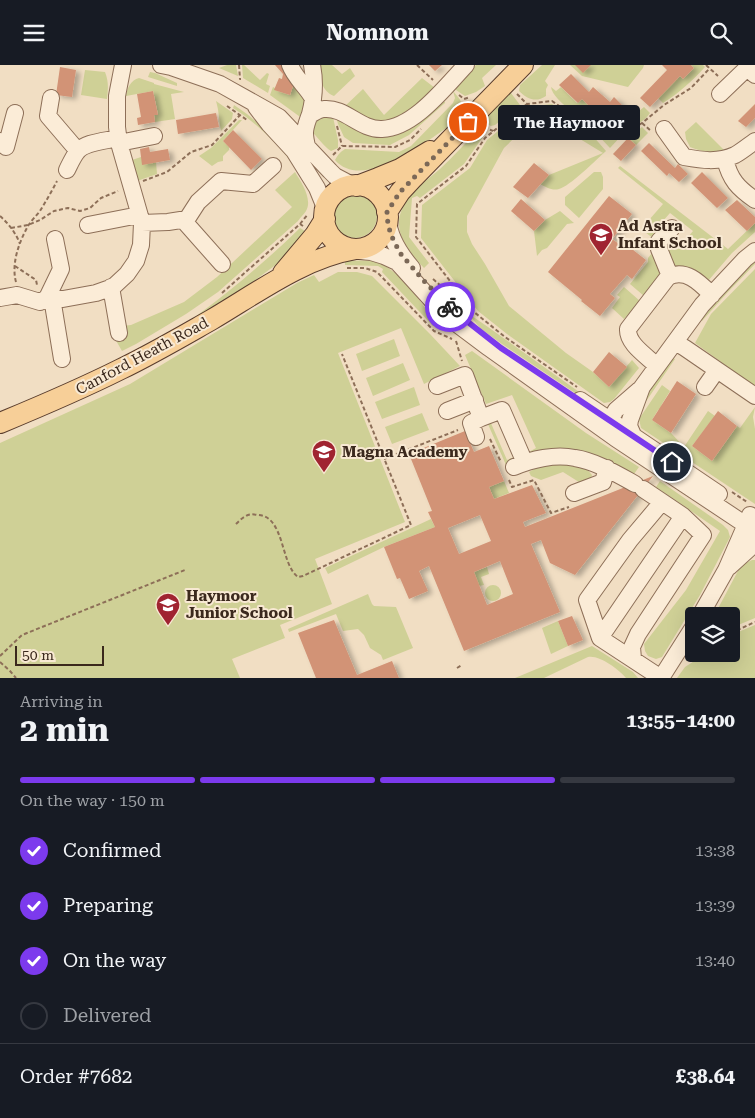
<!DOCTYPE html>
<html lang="en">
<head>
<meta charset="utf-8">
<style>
	:root { --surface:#171b24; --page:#20242c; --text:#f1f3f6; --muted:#9ea1a6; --line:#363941; --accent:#7c3aed }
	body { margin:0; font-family:"Roboto Serif",serif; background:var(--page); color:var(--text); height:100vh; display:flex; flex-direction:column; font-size:19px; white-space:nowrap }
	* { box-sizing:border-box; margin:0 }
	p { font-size:16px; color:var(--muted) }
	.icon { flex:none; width:28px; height:28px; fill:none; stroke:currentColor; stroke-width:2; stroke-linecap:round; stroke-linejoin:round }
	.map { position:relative; height:613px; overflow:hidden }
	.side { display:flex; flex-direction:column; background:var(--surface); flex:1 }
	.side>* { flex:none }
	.tools { position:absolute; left:685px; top:542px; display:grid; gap:10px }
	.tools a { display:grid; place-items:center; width:55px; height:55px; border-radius:5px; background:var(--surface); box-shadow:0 5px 20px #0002; font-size:25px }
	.scale { position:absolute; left:15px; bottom:12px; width:89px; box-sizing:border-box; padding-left:5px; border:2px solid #3b291d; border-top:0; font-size:14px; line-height:18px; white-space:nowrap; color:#3b291d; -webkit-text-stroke:4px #f8e9d3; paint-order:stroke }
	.pin { position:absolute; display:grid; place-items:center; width:42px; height:42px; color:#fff; margin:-21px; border:2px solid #fff; border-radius:50%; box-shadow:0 1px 5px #0007 }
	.courier { position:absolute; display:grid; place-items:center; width:50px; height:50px; margin:-25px; border:4px solid #7c3aed; border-radius:50%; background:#fff; color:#222; box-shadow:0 1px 6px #0007 }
	.bubble { position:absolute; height:35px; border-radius:5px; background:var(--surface); box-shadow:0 5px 20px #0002; font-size:16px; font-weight:700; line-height:35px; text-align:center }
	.headline em { font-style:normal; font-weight:700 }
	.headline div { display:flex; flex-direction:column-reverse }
	.headline { display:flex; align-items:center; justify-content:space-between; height:85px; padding:0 20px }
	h1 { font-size:32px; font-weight:700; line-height:38px }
	.bar { display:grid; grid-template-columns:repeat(4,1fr); gap:8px 5px; align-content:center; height:60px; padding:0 20px }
	.bar i { height:6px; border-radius:4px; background:var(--line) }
	.bar .selected { background:var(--accent) }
	.bar p { grid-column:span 4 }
	.line { display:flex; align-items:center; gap:12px; padding:0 20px; border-top:1px solid var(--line) }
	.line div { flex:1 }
	ol { padding:0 20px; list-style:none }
	li { display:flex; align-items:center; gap:15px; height:55px }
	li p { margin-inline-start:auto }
	li .icon { padding:5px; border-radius:50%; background:var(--accent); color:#fff; stroke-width:4 }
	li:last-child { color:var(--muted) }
	li i { width:28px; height:28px; border:2px solid var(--line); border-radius:50% }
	header { display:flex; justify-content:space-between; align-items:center; height:65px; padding:0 20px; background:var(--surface); font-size:22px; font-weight:700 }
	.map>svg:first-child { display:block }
</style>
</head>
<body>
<header><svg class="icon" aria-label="menu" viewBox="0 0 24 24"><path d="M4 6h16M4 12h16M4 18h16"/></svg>Nomnom<svg class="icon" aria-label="search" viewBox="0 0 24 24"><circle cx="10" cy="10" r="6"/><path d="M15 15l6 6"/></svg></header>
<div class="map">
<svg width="755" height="613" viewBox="0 0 755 613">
	<defs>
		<filter id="shadow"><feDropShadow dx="4.5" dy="2.5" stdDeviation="2.5" flood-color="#0004"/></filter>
	</defs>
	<rect width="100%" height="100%" fill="#f1dec3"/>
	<!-- green -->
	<path fill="#cfd096" d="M 227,0 L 236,0 L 238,11 L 219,3 Z
		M 242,0 L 244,0 L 260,15 L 267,8 L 269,9 L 266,19 L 270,21 L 268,28 L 243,13 Z
		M 318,0 L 332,0 L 342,9 L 350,3 L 355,11 L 334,31 C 321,26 320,12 318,0 Z
		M 476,0 L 496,0 L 482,13 L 485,21 L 476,27 L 465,31 L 456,25 L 456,20 Z
		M 542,0 L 555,0 L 545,16 L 548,20 L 546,24 L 546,31 C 536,38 527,34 519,26 L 520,20 Z
		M 570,0 L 644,0 L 643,3 L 628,22 L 582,11 Z
		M 691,0 L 703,0 L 705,2 C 692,16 679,28 663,38 L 658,33 L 680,11 L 683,14 L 694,3 Z
		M 85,5 L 105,7 C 109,17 108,24 107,34 L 81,30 Z
		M 150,7 L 155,8 L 177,18 L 177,21 L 148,12 Z
		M 139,13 L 154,18 L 154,19 L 184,27 L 171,29 L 175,54 L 155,57 L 154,50 L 158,49 L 153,26 L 126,31 C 127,23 131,15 139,13 Z
		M 422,13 L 435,23 L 407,50 L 382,58 L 343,43 L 363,24 L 384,50 Z
		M 293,21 L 307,26 L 303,54 L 270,30 L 273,22 L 275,23 L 275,25 L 290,30 Z
		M 551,22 L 556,26 L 561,22 L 577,38 L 582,34 L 597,49 L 603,43 L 618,59 L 623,55 L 626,57 L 644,42 L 650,48 C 641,62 620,66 605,63 C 590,60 553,37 551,22 Z
		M 453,26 C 459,33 462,36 464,45 C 457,57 443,65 432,73 C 410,88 359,123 335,95 C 338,90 340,87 345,84 L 399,87 L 411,81 L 453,38 L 455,33 Z
		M 508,26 L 511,28 L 520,40 L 495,60 L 491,61 L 479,55 Z
		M 216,36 L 233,48 L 232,54 L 221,66 C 219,55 219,46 216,36 Z
		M 443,36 L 445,37 L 445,38 L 409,70 L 390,80 L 353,78 L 344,72 L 338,59 L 337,55 L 339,53 L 366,66 Z
		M 552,39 L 585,62 L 606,86 C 597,94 569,122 559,124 C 552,126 546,122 540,119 L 549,110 L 603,88 L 539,49 L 504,83 L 467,151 L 467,167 L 472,179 L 485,199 L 509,241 L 566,288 L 593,307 L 609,322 L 632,295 L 639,303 L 614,334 L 610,337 L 604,338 L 507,269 L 478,246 L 421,173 L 422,140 L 470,103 L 487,75 L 528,42 Z
		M 234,40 L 247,49 L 277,74 L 300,108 C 281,83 260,60 233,43 Z
		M 322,51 L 333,52 L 338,75 L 338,83 L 331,86 C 323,81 318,72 310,65 L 313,57 Z
		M 239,55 L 242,55 L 223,76 L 229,82 L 229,85 L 223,91 L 223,96 L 218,97 L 212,101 L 199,91 L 211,83 Z
		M 696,57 L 725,86 C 712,88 702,87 690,82 L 686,74 L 685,67 Z
		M 642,62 L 648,68 L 636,80 L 628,73 Z
		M 481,63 L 487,66 L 464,99 L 420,133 L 417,131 L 412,133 L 409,172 L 429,198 L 424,203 C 408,186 391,166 403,142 C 406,136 409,130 413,126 C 422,118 432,111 440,104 C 454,91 467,76 481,63 Z
		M 595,67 L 613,70 L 622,70 L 610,83 Z
		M 141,92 L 156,97 L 157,109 L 137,116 L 132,95 Z
		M 620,101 L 728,184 L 755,158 L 755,167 L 732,188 L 708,216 L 673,205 L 664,186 L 670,177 L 678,184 L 693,166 L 670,148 L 655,165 L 662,171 L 658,177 L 641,164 L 663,139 L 618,103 Z
		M 295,107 C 301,117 313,134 306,146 C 304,149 300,153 298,156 L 218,227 L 186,249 L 136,279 L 122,286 L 114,272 L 122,261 L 131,260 L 184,237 L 217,212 L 292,142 L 275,125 Z
		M 594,107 L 601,107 L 603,112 L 603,124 L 579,153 L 565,140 L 565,132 Z
		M333 151a22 22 0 1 1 44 0a22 22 0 1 1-44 0Z
		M 560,146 L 574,158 L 567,159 L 547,183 L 542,185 L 537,191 L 534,166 L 545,155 Z
		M 300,163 L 310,169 L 289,190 L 250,219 L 197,254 L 195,252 C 232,225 267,195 300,163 Z
		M 652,188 L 654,189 L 660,207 L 660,210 L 644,231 L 630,219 L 648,197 L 648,193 Z
		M 755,194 L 755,199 L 727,228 L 702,256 L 700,254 Z
		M 345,196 C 354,196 364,195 373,196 C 398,201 422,239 437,259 L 433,261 L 382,207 L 383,204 L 378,201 L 345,200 Z
		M 755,204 L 755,323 L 720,300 L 721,297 L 695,278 L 711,249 Z
		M 338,207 L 357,207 L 372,211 L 430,269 L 460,301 L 424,319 L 401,263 L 338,288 L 405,457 L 315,494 L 332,539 L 280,560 L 285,573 L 232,594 L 240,613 L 0,613 L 0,378 L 130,319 L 297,218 L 314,210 L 319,217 Z
		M 624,222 L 640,236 L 624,254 L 612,243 L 620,232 L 617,230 Z
		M 470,251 L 472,251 L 488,262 L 589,334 L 587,336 L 502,279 L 481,264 Z
		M 394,274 L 400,291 L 362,306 L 356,289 Z
		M 472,286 L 586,368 L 639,402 L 634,409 L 608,397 L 529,390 L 527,388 L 536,383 L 512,330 L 486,339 L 465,290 Z
		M 673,293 L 675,294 L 638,348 L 637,342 Z
		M 403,298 L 410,315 L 373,331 L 366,313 Z
		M 662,320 L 670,326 L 662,339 L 660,344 L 658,345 L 652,355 L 671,368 L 684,382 L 708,346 L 715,351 L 692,381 L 712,396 L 737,361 L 740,363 L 755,342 L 753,352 L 755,364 L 755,439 L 641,363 L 639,354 Z
		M 414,322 L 420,340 L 382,354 L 375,337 Z
		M 422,348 L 429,365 L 392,379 L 385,362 Z
		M 490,356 L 507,395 L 514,392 L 516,396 L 506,400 L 487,357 Z
		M 556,398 C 569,399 584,398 592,410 L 590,416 L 582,419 L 563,407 L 541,415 L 531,411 L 529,407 L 536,403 Z
		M 504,416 L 509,428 L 494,434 L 489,422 Z
		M 660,416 L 723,460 L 728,465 L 730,472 L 700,530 L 662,592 L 656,594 L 648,591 L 645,586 L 644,579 L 686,525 L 720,466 L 656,422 Z
		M 431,454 L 435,462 L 384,482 L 328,509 L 325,503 Z
		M 752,495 L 755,495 L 755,553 L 731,563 L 731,551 L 714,551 L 739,504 L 744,499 Z
		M 487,502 L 489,509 L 481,512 L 484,520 L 479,521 L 474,507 Z
		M485 528a8 8 0 1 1 16 0a8 8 0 1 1-16 0Z
		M 368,529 L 372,539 L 374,541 L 396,542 L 413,583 L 383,595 L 381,590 L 370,583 L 364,570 L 358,564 L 343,566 L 336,549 L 289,567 L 288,564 Z
		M 558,556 L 568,581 L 551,589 L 542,563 Z
		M 755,560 L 755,613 L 677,613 L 685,602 L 705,589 L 731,589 L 731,570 Z
		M 592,581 L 633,607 L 638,613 L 626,613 C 618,604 600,590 588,592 L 544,613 L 515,613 Z"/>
	<!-- building -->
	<path fill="#d29376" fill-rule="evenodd" filter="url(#shadow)" d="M 275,0 L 300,0 L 290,30 L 274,25 L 279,13 L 282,14 L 283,9 Z
		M 429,0 L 442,0 L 435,6 Z
		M 575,0 L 591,0 L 583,8 Z
		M 662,0 L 691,0 L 694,3 L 683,14 L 680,11 L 650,42 L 640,33 L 667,5 Z
		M 60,2 L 76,5 L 72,32 L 56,30 Z
		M 571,9 L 589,27 L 593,22 L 610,37 L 614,32 L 630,48 L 618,59 L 603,43 L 597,49 L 582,34 L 578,38 L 559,20 Z
		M 153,26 L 158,50 L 154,50 L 155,57 L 138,60 L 137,53 L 141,52 L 137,29 Z
		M 755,39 L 755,53 L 746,62 L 738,56 Z
		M 216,48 L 219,62 L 178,69 L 176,55 Z
		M 233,65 L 262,94 L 251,105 L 223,76 Z
		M 628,73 L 636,80 L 621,96 L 613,89 Z
		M 649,78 L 675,103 L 678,99 L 688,109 L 679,117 L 669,108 L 667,111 L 641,86 Z
		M 149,82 L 150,87 L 168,84 L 170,95 L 142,100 L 140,84 Z
		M 534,98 L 549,110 L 528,133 L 513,122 Z
		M 702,107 L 728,133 L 717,143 L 691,118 Z
		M 609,131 L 632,149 L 612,174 L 626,184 L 628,181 L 646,195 L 632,214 L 627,210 L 610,229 L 615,233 L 600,251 L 581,236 L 582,235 L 548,207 Z
		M 521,134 L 545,155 L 534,166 L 511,146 Z
		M 737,135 L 755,152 L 755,158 L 747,166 L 725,145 Z
		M 609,287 L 627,302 L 609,322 L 593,307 Z
		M 677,316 L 696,329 L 671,368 L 652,355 Z
		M 718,346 L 737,361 L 712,396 L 692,381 Z
		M 465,366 L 474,387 L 489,381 L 504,416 L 489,422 L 494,434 L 532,420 L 546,448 L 523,457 L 525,462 L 653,411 L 575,510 L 550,498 L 541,475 L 531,479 L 560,547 L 464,586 L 429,501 L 419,506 L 428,526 L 409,534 L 400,513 L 397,514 L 384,482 L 435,462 L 428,447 L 432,446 L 409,389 ZM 480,450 L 491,476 L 459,489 L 448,463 ZM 500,496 L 513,529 L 487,540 L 474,507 Z
		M 572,551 L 583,575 L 568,581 L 558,556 Z
		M 334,555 L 357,610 L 392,596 L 399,613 L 316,613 L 298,568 Z"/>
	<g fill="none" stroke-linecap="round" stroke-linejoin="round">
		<defs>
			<path id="minor" d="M 161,0 L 171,2 L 220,19 L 279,52 L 330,106 L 335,111 L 354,121
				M 290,0 C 295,13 305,20 312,32
				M 720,29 L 747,3 L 755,10
				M 51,33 L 48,51 L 77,85
				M 256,42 L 269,59 L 294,86 L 317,123 L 326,145
				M 310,50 C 314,48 319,44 324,44 C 345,42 360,65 382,64 C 414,63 445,22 466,0
				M 664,64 L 684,92 C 701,95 718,98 735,90 C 742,86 748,81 755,76
				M 0,76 L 6,82 L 15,48
				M 119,78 L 154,71
				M 307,81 C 306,77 305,72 305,68 C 305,61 308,55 310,49 C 314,34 315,15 312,0
				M 725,94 C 730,115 738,123 755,135
				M 67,105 C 70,99 73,92 77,87 C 84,77 106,76 118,73
				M 388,154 C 389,173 400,189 412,203
				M 183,155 L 222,199
				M 142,158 L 168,157 L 187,154 L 198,137 L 221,116 L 253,119 L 273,101
				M 88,160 L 139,150
				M 348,185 L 371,187 L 384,191 L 397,197 L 436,240 L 453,256 L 489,283 L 615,373 L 755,466
				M 670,211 L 659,184 L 659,176 L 672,163
				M 111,222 L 119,268
				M 0,233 L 17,230 L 40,237 L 47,233 L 63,234 L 96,228 L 113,222 L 127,209 L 136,196 L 141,180 L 142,158 L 119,78 L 117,62 L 117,31 L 123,0
				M 47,233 L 61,204 L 55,174
				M 52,233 L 62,294
				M 675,277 L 685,283 L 755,331
				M 657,301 C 647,291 627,279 628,264 L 668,212 C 686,203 700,218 712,230
				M 437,321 L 465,310 L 481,353 L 502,345 L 525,398
				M 705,322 L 717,305
				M 580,335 L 719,429
				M 447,346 L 475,335
				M 610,355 L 616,345 L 639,325
				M 633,370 L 629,361 L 630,355 L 642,322 L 702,240 L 745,194 L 755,186
				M 476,372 L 471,358 L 481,353
				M 514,402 C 532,394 555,389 575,393 C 595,396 617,409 635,419
				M 574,428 L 603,417 L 607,403
				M 662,437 L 630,475 L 587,535 L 600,573 L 661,613 L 694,561
				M 729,502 L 750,483 L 755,477
				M 700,551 L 726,505 L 750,450
				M 600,573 L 683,451
				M 633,594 L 632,582 L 638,569 L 703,470 L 683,451 L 643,424"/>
			<path id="major" d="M324 152a32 32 0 1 1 64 0a32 32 0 1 1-64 0Z
				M 357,121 L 378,113 L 400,104 L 430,86
				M 387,147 L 400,127 L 413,113 L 523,0
				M 283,208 L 315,170 L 325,154
				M 0,358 C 41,341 81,324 121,304 C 152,289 181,272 211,255 C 257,228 303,193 356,184"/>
		</defs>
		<!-- minor casing -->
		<use href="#minor" stroke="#8d6f58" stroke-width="18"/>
		<!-- major casing -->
		<use href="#major" stroke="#5a3d2d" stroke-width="22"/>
		<!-- path -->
		<path stroke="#8d6f58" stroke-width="2" stroke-dasharray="4 2.5" stroke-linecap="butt" d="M 239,0 L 240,14 L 241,14
			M 417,0 L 433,15
			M 706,0 L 718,11
			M 517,29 L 527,39 L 552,36 L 584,58 L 603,65 L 629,66 L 642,58 L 664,40 L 691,23 L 710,3
			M 459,30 L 464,34 L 470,32
			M 527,39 L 485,73 L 466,101 L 417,139 L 416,172 L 474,247 L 505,272 L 577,322
			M 227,41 L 247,55
			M 642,58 L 650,65
			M 337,61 L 342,81
			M 484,62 L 493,66
			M 333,90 L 342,81 L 395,82 L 410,75 L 421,64
			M 143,116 L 167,107 L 191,87 L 212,80 L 240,50
			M 0,151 C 8,158 16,168 20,179
			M 300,159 L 308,149
			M 11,163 L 28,160 L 40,155 L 54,146 L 68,143 L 80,146 L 90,143 L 101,133 L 118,126
			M 15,201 L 36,215 L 37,220
			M 347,203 L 365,203 L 377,207 L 434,266 L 452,274
			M 433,214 C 446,225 457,238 472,246
			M 16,217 C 11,199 19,177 28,161 C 31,156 36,151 40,146 C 46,136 52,126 57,116
			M 222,228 L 300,159 L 303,161
			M 456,276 L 462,296
			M 490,374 L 501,397
			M 384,394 L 458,365
			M 509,415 L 512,422 L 534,415 L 551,448 L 569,442
			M 732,427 L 747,437
			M 236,459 C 239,456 242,453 246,451 C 249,449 253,449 257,450 C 285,450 280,499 298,512 L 303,511 L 411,460 L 342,289
			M 731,568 L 755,557
			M 0,591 L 22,570 L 185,505
			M 691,593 L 698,589
			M 0,597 L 10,606 L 16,613
			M 457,603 L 462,600"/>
		<!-- minor -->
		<use href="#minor" stroke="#fbecd7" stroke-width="16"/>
		<!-- major -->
		<use href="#major" stroke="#f7cf98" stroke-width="20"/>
	</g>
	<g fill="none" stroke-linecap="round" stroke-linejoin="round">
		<!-- done -->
		<path stroke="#7b6857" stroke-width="5" stroke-dasharray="0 9" d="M 450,242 L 424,216 L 400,188 L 392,172 L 388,160 L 387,147 L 400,127 L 468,57"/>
		<!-- route -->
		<path stroke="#7c3aed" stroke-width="6" d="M 450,242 L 459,250 L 501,283 L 672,397"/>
	</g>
	<!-- icons -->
	<defs>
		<symbol id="school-pin" viewBox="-11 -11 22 30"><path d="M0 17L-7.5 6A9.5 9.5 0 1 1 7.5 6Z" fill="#a02431" stroke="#f8e9d3"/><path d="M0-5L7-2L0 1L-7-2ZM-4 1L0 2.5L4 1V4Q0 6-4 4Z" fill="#fff"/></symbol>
	</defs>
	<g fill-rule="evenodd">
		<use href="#school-pin" x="587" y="156" width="28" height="38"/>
		<use href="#school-pin" x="310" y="373" width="28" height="38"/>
		<use href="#school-pin" x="154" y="526" width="28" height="38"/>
	</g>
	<g text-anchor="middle" stroke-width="4" stroke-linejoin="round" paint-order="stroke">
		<!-- poi labels -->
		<g font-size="15" font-weight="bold" fill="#3b291d" stroke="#f8e9d3" text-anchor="start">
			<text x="618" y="166">Ad Astra<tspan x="618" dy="17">Infant School</tspan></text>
			<text x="342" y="392">Magna Academy</text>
			<text x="186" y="536">Haymoor<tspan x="186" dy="17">Junior School</tspan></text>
		</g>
		<!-- street labels -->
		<g font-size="15" fill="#3b291d" stroke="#f8e9d3">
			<text transform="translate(142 291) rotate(-28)" y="5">Canford Heath Road</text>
		</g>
	</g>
</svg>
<div class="tools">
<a><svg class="icon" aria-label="layers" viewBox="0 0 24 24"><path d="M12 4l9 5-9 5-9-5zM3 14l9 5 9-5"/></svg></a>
</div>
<div class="scale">50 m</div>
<div class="pin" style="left:468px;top:57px;background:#ea580c"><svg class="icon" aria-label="bag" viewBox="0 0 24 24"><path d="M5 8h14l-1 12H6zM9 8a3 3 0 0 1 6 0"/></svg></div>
<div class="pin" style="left:672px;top:397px;background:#1f2937"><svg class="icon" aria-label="home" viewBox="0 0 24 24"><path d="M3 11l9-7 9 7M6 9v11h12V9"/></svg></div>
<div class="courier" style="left:450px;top:242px"><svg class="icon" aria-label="bike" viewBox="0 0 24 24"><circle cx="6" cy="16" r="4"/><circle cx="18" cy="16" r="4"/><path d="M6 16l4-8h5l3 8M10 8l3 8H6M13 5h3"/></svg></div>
<div class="bubble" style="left:498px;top:40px;width:142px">The Haymoor</div>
</div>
<section class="side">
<div class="headline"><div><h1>2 min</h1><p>Arriving in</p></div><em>13:55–14:00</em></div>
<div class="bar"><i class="selected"></i><i class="selected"></i><i class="selected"></i><i></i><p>On the way · 150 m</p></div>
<ol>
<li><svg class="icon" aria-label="check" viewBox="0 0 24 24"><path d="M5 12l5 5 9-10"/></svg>Confirmed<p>13:38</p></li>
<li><svg class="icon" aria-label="check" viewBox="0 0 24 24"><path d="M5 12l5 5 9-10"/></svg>Preparing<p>13:39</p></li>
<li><svg class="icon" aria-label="check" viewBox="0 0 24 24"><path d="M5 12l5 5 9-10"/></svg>On the way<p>13:40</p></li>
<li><i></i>Delivered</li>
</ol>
<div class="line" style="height:65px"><div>Order #7682</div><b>£38.64</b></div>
</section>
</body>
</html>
